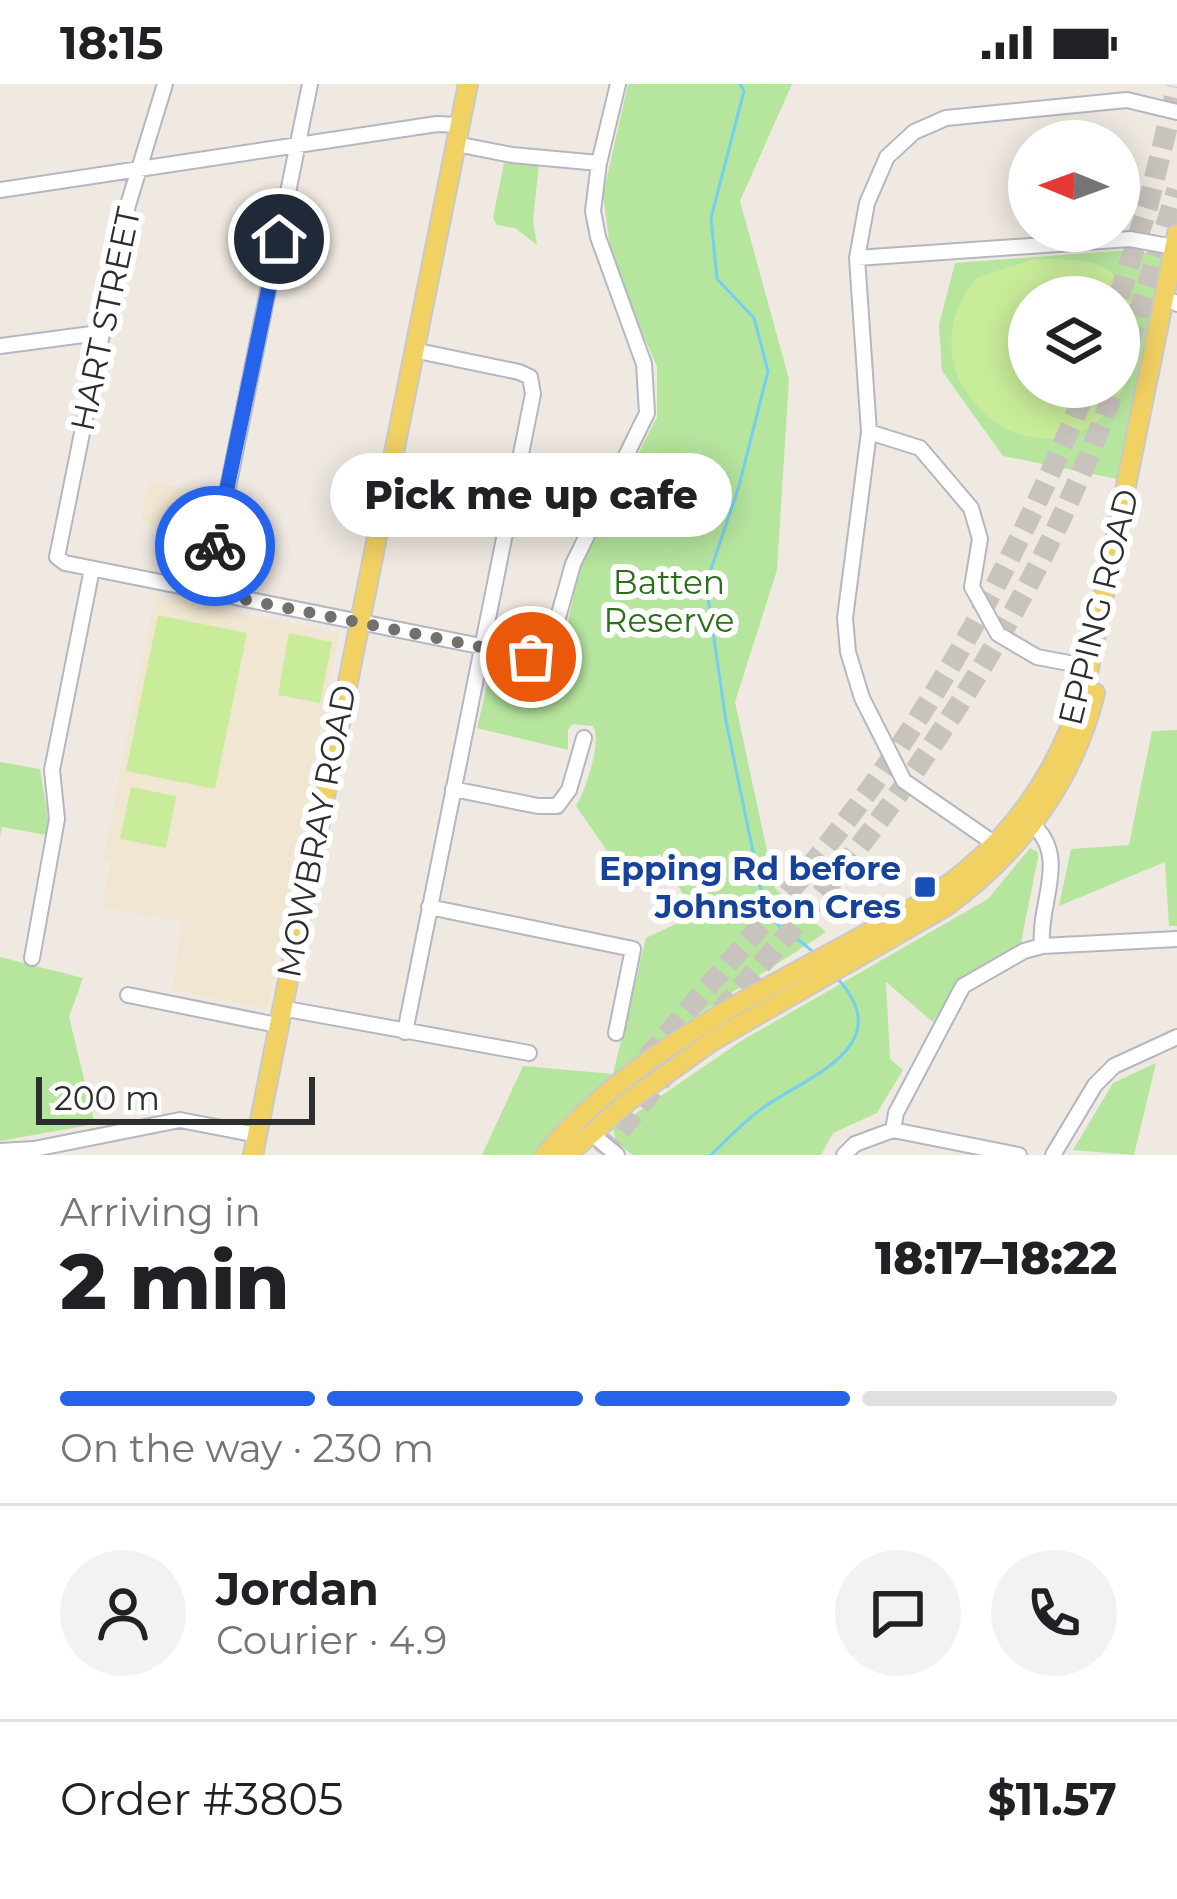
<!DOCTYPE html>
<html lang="en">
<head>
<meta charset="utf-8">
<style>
	:root { --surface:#fff; --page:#f2f2f2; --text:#202124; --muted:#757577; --line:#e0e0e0; --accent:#2563eb }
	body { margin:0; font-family:Montserrat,sans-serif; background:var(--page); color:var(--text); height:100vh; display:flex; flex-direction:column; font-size:45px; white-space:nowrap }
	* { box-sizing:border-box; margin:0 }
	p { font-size:39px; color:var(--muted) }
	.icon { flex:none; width:66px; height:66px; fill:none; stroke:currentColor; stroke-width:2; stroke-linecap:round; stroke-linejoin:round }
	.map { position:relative; height:1071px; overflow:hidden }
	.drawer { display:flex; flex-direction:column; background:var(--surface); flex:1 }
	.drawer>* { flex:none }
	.needle { width:78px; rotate:271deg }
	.buttons { position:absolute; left:1008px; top:36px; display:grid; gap:24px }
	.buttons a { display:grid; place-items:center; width:132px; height:132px; border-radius:50%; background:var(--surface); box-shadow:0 6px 30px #0003; font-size:60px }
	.scale { position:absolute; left:36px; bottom:30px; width:279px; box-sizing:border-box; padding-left:12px; border:6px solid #2e2e2e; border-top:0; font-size:33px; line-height:42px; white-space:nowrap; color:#2e2e2e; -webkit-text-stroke:9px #fff; paint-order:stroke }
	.pin { position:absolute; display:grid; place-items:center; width:102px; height:102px; color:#fff; margin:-51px; border:6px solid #fff; border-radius:50%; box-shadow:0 3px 12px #0007 }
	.courier { position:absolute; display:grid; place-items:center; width:120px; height:120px; margin:-60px; border:9px solid #2563eb; border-radius:50%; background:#fff; color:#222; box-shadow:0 3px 15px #0007 }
	.bubble { position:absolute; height:84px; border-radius:42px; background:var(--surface); box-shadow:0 6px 30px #0003; font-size:39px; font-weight:800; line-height:84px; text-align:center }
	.head em { font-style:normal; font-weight:800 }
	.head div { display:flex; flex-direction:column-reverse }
	.head { display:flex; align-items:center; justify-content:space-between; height:204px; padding:0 60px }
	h1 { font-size:78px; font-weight:800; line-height:90px }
	.bar { display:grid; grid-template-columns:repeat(4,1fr); gap:18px 12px; align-content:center; height:144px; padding:0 60px }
	.bar i { height:15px; border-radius:9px; background:var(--line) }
	.bar .on { background:var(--accent) }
	.bar p { grid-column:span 4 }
	.line { display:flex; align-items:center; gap:30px; padding:0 60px; border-top:3px solid var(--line) }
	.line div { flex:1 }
	.round { display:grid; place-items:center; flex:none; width:126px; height:126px; border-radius:63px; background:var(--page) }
	.status { display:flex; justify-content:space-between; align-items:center; height:84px; padding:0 60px; background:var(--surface); direction:ltr }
	.status svg { height:33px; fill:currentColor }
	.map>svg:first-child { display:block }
</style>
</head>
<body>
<div class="status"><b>18:15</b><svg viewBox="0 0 49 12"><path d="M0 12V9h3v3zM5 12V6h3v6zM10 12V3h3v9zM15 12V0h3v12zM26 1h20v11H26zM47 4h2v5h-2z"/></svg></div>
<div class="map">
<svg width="1177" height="1071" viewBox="0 0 1177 1071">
	<rect width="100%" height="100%" fill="#efe9e1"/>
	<!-- education -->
	<path fill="#f0e6d1" d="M 149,397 L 212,410 L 204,451 L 141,438 Z
		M 155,512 L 339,549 L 267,925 L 172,905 L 183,838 L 102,823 L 111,777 L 103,775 Z"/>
	<!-- green -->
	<path fill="#b6e59e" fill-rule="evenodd" d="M 628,0 L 792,0 L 740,117 L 789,295 L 777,486 L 735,618 L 775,804 L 826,848 C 728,914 607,977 534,1071 L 482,1071 L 523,982 L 613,990 L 646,854 L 695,831 L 660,770 L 625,793 L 576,722 C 586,705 602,658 593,642 L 573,640 L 568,645 L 568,666 L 477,644 L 492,580 L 546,586 L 562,570 L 578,488 L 657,333 L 657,283 L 612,178 L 603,111 Z
		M 504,79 L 539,79 L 533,137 L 537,161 L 515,144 L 497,141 L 493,134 Z
		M 1129,166 L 1162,172 L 1117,395 L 1003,372 L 942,287 L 939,241 L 955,179 ZM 1029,213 L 1119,213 L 1119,303 L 1029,303 Z
		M 1177,646 L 1177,842 L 1169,842 L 1165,778 L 1059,822 L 1071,765 L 1129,761 L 1152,647 Z
		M 0,678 L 40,685 L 48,734 L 46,751 L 2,743 L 0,752 Z
		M 1030,764 L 1038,768 L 1038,774 L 1020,863 L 958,898 L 933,938 L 886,898 L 890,975 L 903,986 L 877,1029 L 833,1049 L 821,1071 L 633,1071 L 617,1060 L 613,1045 L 741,957 L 988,815 Z
		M 0,873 L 83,894 L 69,933 L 95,1040 L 0,1057 Z
		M 1156,979 L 1134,1071 L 1073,1066 L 1113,999 Z"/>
	<!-- pitch -->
	<path fill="#c9ec9a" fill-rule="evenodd" d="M 1034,175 C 1056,175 1078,174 1099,181 C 1177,216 1127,392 1013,348 C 991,339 971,319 960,297 C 943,262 952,223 976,194 ZM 1029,213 L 1119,213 L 1119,303 L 1029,303 Z
		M 158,531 L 247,549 L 215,705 L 126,687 Z
		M 289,549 L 332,558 L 320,619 L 278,611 Z
		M 131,703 L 176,712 L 166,764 L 120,755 Z"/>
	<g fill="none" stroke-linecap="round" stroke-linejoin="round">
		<!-- stream -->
		<path stroke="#75cff0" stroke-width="3" d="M 740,0 L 744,7 L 711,134 L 717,195 L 754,234 L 768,287 L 739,402 L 706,500 L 726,637 L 764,821 C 777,848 794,849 814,869
			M 711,1071 C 727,1056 742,1039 760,1026 C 802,994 902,964 837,894"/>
		<!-- highway-tunnel -->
		<path stroke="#c8c4bd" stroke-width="21" stroke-dasharray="21 10" stroke-linecap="butt" d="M 1119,213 L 1148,121 L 1177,3
			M 1119,291 L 1177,106
			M 589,1047 C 681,926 790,818 877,695 C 964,573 1031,441 1087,303
			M 602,1071 C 667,983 743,904 813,820 C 940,668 1049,490 1115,303"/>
		<defs>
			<path id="minor" d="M 165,0 L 128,121 L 57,473 L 65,479 L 540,574 L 549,566 L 573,480 L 647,329 L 644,280 L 598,153 L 593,127 L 599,79 L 618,0
				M 456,60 L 512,71 L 599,79
				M 0,106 L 437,40 L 460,41
				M 857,174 L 1130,155 L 1174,163
				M 1175,218 L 1177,220
				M 0,262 L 99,249
				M 869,348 L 920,364 L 971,424 L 980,455 L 972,503 L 998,550 L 1037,573 L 1090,583
				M 207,507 L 310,0
				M 453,705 L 538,722 L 557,722 L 569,706 L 584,654
				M 1032,740 C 1070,773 1038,818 1042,862
				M 995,760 L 904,697 L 862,614 L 848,568 L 845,534 L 869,348 L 857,174 L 867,119 L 887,73 L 914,48 L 946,34 L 1127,16 L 1177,28
				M 429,823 L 633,865 L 616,949
				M 32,874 L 57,735 L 52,686 L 92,485
				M 128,911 L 277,941
				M 281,924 L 529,969
				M 405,948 L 533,310 L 530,293 L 519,288 L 413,266
				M 893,1046 L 1019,1071
				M 592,1050 L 617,1071
				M 0,1067 L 34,1065 L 180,1036 L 257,1051
				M 844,1071 L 855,1060 L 893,1046 L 896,1029 L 963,902 L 1024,867 L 1042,862 L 1177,855
				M 1053,1071 L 1095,1001 L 1114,982 L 1177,953"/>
			<path id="major" d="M 253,1071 L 468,0
				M 545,1071 C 619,982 728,924 829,870 C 877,843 928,820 970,783 C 1027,735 1065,670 1086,599 L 1177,150
				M 567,1071 L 630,1016 L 711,958 L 945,823 C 1019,769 1073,699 1095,609"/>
		</defs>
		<!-- minor casing -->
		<use href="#minor" stroke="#b4b7c1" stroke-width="18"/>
		<!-- major casing -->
		<use href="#major" stroke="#c9c9c9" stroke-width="22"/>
		<!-- minor -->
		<use href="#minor" stroke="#fff" stroke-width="14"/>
		<!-- major -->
		<use href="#major" stroke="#f2d163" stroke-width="18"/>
	</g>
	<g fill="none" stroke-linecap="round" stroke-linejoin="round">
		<!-- done -->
		<path stroke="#726f6d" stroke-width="12" stroke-dasharray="0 21.6" d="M 215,462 L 207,508 L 531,573"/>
		<!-- route -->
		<path stroke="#2563eb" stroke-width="15" d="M 215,462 L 279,155"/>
	</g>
	<!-- markers -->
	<rect fill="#1a4fb4" stroke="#fff" stroke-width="4.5" x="913" y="791" width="24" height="24" rx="6"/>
	<g text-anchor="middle" stroke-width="12" stroke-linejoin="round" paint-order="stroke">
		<!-- street labels -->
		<g font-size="33" fill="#2e2e2e" stroke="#fff">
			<text transform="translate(105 235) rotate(-78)" y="12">HART STREET</text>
			<text transform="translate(1098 523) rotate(-76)" y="12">EPPING ROAD</text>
			<text transform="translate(316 747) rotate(-79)" y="12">MOWBRAY ROAD</text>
		</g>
		<!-- park labels -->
		<g font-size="33" fill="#2c6e1b" stroke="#fff">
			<text x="669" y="510">Batten<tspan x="669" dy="38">Reserve</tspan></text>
		</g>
		<!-- transit labels -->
		<g font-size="33" font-weight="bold" fill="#164399" stroke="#fff" text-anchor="end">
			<text x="901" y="796">Epping Rd before<tspan x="901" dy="38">Johnston Cres</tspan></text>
		</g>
	</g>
</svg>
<div class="buttons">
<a><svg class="needle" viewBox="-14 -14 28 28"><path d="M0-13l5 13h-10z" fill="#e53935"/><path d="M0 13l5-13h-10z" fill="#757577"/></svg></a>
<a><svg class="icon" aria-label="layers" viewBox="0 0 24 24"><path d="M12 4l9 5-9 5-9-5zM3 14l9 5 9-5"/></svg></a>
</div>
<div class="scale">200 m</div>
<div class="pin" style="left:531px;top:573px;background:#ea580c"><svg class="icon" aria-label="bag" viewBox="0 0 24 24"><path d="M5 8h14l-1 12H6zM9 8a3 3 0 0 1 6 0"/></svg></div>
<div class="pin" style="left:279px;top:155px;background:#1f2937"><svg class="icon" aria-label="home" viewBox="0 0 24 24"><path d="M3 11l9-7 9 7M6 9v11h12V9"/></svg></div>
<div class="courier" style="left:215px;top:462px"><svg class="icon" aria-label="bike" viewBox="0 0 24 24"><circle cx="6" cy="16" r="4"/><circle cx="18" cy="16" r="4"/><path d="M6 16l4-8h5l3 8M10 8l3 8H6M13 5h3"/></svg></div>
<div class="bubble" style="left:330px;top:369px;width:402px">Pick me up cafe</div>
</div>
<section class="drawer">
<div class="head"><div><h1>2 min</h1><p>Arriving in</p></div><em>18:17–18:22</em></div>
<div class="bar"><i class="on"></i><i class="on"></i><i class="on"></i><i></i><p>On the way · 230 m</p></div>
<div class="line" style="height:216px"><a class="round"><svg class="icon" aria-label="person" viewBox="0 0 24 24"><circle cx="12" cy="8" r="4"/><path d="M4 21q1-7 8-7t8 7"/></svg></a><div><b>Jordan</b><p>Courier · 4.9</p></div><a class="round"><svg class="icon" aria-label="chat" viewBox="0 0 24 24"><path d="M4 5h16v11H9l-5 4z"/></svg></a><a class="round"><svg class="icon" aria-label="phone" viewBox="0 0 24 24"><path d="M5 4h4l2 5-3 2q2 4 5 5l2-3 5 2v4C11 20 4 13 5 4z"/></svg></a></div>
<div class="line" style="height:156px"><div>Order #3805</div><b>$11.57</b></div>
</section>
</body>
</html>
